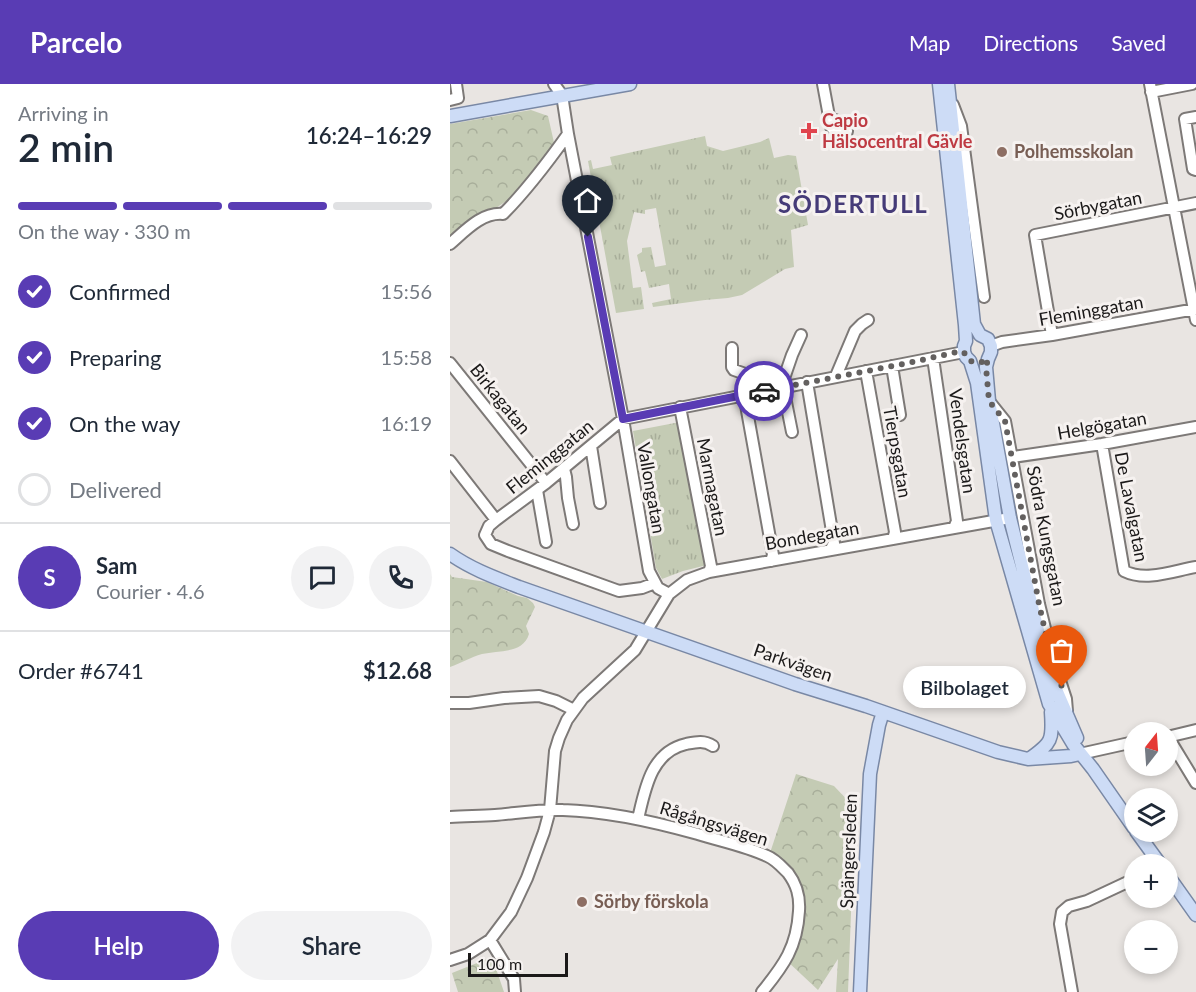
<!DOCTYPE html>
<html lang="en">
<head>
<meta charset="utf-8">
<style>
	:root { --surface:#fff; --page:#f2f2f3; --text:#1f2937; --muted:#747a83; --line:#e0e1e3; --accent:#593cb4 }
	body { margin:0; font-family:Lato,sans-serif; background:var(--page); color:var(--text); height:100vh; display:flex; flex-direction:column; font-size:22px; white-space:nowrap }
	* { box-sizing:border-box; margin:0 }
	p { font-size:20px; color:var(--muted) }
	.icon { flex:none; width:33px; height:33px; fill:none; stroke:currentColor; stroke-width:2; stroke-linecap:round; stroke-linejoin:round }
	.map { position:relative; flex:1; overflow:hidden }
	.sheet { display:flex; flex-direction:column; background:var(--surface); width:450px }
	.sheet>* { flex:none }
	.needle { width:39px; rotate:17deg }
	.buttons { position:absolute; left:674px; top:638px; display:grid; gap:12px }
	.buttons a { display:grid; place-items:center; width:54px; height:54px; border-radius:50%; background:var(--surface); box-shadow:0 3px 9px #0003; font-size:30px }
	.scale { position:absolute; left:18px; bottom:15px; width:100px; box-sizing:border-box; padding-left:6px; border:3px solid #1b1919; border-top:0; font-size:16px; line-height:21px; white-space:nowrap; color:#1b1919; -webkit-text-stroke:4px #f6f2f0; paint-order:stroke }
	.pin { position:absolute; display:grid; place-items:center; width:51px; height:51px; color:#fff; margin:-62px -26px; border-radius:50% 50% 50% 0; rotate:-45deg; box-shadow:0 0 6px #0007 }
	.pin .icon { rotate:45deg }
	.courier { position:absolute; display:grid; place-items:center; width:60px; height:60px; margin:-30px; border:4px solid #593cb4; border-radius:50%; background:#fff; color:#222; box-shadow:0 2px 8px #0007 }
	.bubble { position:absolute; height:42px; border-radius:21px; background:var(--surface); box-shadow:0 3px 9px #0003; font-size:20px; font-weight:600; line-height:42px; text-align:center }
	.overview em { font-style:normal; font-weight:600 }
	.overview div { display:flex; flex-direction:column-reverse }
	.overview { display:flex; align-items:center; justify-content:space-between; height:102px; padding:0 18px }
	h1 { font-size:39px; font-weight:600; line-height:45px }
	.bar { display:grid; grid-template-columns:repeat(4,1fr); gap:9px 6px; align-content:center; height:72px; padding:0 18px }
	.bar i { height:8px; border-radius:4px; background:var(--line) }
	.bar .selected { background:var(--accent) }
	.bar p { grid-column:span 4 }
	.line { display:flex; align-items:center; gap:15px; padding:0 18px; border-top:2px solid var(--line) }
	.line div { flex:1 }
	.round { display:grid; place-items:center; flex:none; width:63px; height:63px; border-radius:32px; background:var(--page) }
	ol { padding:0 18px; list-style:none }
	li { display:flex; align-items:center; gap:18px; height:66px }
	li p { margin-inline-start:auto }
	li .icon { padding:6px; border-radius:50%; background:var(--accent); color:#fff; stroke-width:4 }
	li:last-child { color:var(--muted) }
	li i { width:33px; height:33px; border:3px solid var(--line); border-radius:50% }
	.primary-button { display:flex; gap:12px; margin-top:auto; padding:12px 18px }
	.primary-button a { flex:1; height:69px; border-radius:36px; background:var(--accent); color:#fff; font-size:24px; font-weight:600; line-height:69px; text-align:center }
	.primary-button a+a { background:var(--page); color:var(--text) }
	header { display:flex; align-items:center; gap:36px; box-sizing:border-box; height:84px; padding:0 30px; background:var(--accent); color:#fff }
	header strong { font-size:28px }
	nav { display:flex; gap:33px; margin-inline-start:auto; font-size:21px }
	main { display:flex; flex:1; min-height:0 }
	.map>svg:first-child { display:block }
</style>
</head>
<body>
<header>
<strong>Parcelo</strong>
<nav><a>Map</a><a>Directions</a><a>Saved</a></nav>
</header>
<main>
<section class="sheet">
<div class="overview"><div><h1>2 min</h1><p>Arriving in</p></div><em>16:24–16:29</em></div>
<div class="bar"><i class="selected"></i><i class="selected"></i><i class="selected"></i><i></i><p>On the way · 330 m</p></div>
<ol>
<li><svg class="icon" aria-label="check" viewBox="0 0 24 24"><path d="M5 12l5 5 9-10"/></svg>Confirmed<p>15:56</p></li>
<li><svg class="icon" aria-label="check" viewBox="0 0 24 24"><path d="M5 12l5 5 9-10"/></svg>Preparing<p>15:58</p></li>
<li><svg class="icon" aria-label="check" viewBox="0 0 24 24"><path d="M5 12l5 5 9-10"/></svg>On the way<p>16:19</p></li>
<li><i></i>Delivered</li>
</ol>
<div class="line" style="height:108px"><b class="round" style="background:var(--accent);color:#fff">S</b><div><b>Sam</b><p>Courier · 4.6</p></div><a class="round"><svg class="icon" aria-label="chat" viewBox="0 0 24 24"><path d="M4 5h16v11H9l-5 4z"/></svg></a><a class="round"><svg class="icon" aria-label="phone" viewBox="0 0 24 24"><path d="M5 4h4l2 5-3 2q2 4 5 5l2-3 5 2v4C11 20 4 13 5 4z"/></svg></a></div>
<div class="line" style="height:78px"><div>Order #6741</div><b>$12.68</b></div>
<div class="primary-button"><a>Help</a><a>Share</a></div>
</section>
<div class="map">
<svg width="746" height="908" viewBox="0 0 746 908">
	<defs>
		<pattern id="forest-crowns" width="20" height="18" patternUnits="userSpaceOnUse" patternTransform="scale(1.5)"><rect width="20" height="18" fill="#c4cbb4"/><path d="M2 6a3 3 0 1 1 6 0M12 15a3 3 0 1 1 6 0" fill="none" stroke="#a8ae9a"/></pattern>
		<pattern id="park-tufts" width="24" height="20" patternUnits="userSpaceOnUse" patternTransform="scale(1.5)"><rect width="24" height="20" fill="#c4cbb4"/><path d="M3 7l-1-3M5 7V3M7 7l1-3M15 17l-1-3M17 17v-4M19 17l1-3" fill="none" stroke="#a8ae9a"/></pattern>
	</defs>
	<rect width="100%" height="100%" fill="#e9e5e2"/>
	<!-- forest -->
	<path fill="url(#forest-crowns)" d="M 81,26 L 98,32 L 105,63 L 61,114 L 1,153 L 0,152 L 0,40 Z
		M 0,490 L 2,493 L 37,498 L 68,512 L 77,514 L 83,519 L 85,523 L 76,542 L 79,550 C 73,570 49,566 32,570 C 21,573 11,579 0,583 Z
		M 346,690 L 384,702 L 405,724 L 398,908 L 386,908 L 388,875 L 368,906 L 336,876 L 351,810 L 319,772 Z
		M 42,873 L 54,908 L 8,908 L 2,889 Z"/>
	<!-- park -->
	<path fill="url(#park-tufts)" d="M 255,52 L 257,62 L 273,67 L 310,58 L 319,54 L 324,74 L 338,71 L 346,72 L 358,141 L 341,146 L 344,183 L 335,185 L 292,211 L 278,214 L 255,216 L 203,223 L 202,219 L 221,215 L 219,200 L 199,204 L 195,187 L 191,188 L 187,171 L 192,168 L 192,164 L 201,163 L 205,183 L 216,181 L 206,124 L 195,126 L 195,130 L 184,128 L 177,157 L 183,204 L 191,203 L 194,225 L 166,229 L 138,77 L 141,76 L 143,85 L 162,81 L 160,73 Z
		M 230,338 L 257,481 L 233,487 L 212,495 L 206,484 L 183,347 Z"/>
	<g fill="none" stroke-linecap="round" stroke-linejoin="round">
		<defs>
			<path id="minor" d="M 104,0 L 112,11 L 118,50 L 173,335 L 199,487 L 208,504 L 219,510
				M 373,0 L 381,43 L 390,52 L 396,50 L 397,47 C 394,39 387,36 379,34
				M 700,0 L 746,236
				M 701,8 L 742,0
				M 0,16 L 8,14 L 6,0
				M 503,21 L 511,42 L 534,213
				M 746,33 L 735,35 L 743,85 L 746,86
				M 0,160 C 15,147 32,128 53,130 C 77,106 98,78 118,50
				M 602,251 L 585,151 L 746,119
				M 541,262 L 552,258 L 602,251 L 746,225
				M 282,264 L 282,283 L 284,286 L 304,293 L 325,304
				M 483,274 L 507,437 L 504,444
				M 0,279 L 96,399
				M 442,282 L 450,331
				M 416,287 L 445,448 L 443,455
				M 386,292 L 405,247 L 412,240 L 418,236
				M 357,298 L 384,459 L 381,465
				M 331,303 L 342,271 L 351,251
				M 333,303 L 342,348
				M 294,310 L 323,471 L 321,477
				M 539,317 L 555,337 L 589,520 L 601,569 L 616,615 L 617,627
				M 230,323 L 261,482 L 259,488
				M 652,360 L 674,487 C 696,498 723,487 746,483
				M 141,362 L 150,419
				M 563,373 L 652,360 L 746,343
				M 0,377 L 46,436
				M 114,385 L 116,393 L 118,414 L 123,440
				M 87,406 L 96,458
				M 205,499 L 192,504 L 169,507 L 58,467 L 41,460 L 35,451 L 39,442 L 46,436 L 96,399 L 173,335 L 514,268
				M 0,619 L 19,619 L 54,614 L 89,612 L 106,617 L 124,626
				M 717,653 L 746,646
				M 718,653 L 746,699
				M 630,670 L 684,658
				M 0,733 C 15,732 30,732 45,731 C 68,729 91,725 113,726 C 158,727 205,738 248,750 C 270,757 296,762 317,772 C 325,775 332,783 338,789 C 347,801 350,812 349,827 C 347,863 334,881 312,908
				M 188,735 C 195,705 201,668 236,660 C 246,658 254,656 263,662
				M 40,856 L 64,895 L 65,908
				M 0,876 L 18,870 L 40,856 L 61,828 L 77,794 L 94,748 L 100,726 L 105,667 L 109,654 L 117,636 L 133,614 L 185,566 L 219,510 L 237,496 L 259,488 L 560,434
				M 622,908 L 610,840 L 612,828 L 619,822 L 637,817 L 684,795"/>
			<path id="major" d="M 489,0 L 515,241 L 516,257 L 514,262 L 514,268 L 516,273 L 520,277 L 527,299 L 546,436 L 599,620 L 623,660 L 643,685 L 684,744
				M 498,0 L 524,240 L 530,251 L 538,255 L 541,262 L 541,268 L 538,275 L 536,283 L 539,317 L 560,434 L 598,587 L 627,654
				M 0,32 L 180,0
				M 0,470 C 21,485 46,494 69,503 L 345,600 L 416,622 L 548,668 L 578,675 L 621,672 L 630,670
				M 579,675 C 602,659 603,656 601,628
				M 686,747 L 710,780
				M 717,790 L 746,831
				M 410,908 L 420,690 L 429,641 L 433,628"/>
		</defs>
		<!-- minor casing -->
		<use href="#minor" stroke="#7d7977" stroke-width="14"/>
		<!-- major casing -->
		<use href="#major" stroke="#7988a5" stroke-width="15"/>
		<!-- minor -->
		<use href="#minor" stroke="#fff" stroke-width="10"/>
		<!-- major -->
		<use href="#major" stroke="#cddcf6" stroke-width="12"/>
	</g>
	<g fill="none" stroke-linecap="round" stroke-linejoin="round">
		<!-- done -->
		<path stroke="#63605f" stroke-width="6" stroke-dasharray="0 10.8" d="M 314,307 L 458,279 L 507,268 L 514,268 C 518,279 528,282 538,275 L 536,283 L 539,317 L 555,337 L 589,520 L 600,569 L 612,603"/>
		<!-- route -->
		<path stroke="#593cb4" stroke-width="8" d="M 138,153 L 173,335 L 314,307"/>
	</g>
	<!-- markers -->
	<path fill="#e0444e" stroke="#f6f2f0" stroke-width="2" d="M356 38h6v6h6v6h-6v6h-6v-6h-6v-6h6z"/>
	<g fill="#8d6e63" stroke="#f6f2f0" stroke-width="2">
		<circle cx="552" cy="68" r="6"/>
		<circle cx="132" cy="818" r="6"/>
	</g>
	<g text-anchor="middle" stroke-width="6" stroke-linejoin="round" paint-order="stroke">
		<!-- health labels -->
		<g font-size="18" font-weight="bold" fill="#be3a42" stroke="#f6f2f0" text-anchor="start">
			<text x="372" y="43">Capio<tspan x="372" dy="21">Hälsocentral Gävle</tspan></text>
		</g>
		<!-- education labels -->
		<g font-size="18" font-weight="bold" fill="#785e54" stroke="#f6f2f0" text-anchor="start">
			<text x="564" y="74">Polhemsskolan</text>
			<text x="144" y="824">Sörby förskola</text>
		</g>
		<!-- street labels -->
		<g font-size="18" fill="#1b1919" stroke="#f6f2f0">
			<text transform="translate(648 122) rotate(-11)" y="6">Sörbygatan</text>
			<text transform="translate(641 227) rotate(-10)" y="6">Fleminggatan</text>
			<text transform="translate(50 315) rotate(51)" y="6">Birkagatan</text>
			<text transform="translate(652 342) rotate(-10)" y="6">Helgögatan</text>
			<text transform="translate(512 357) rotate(82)" y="6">Vendelsgatan</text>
			<text transform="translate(447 368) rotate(80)" y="6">Tierpsgatan</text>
			<text transform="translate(100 373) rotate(-39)" y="6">Fleminggatan</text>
			<text transform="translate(262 403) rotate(79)" y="6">Marmagatan</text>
			<text transform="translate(201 404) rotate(80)" y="6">Vallongatan</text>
			<text transform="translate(681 423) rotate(79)" y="6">De Lavalgatan</text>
			<text transform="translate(362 452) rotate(-10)" y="6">Bondegatan</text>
			<text transform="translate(596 452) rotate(79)" y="6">Södra Kungsgatan</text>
			<text transform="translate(343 579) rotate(19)" y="6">Parkvägen</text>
			<text transform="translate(264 740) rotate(17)" y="6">Rågångsvägen</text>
			<text transform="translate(399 767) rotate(-88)" y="6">Spängersleden</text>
		</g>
		<!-- district labels -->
		<g font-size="24" font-weight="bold" letter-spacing="1.5" fill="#453b78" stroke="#f6f2f0">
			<text x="403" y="129">SÖDERTULL</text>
		</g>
	</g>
</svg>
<div class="buttons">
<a><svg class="needle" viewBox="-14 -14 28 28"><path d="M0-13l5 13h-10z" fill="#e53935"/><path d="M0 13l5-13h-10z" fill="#747a83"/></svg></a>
<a><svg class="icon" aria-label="layers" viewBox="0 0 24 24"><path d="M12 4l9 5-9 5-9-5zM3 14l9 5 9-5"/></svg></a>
<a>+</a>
<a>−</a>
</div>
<div class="scale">100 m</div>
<div class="pin" style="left:612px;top:603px;background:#ea580c"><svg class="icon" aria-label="bag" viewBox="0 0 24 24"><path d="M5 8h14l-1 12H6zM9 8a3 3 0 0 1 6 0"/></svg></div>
<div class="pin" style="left:138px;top:153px;background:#1f2937"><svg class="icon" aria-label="home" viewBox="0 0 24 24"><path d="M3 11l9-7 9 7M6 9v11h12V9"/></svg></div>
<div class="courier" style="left:314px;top:307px"><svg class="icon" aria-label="car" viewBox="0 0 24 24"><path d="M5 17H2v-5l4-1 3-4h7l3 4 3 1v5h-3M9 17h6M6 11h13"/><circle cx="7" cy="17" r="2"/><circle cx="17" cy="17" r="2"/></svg></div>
<div class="bubble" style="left:453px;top:582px;width:123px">Bilbolaget</div>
</div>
</main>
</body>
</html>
